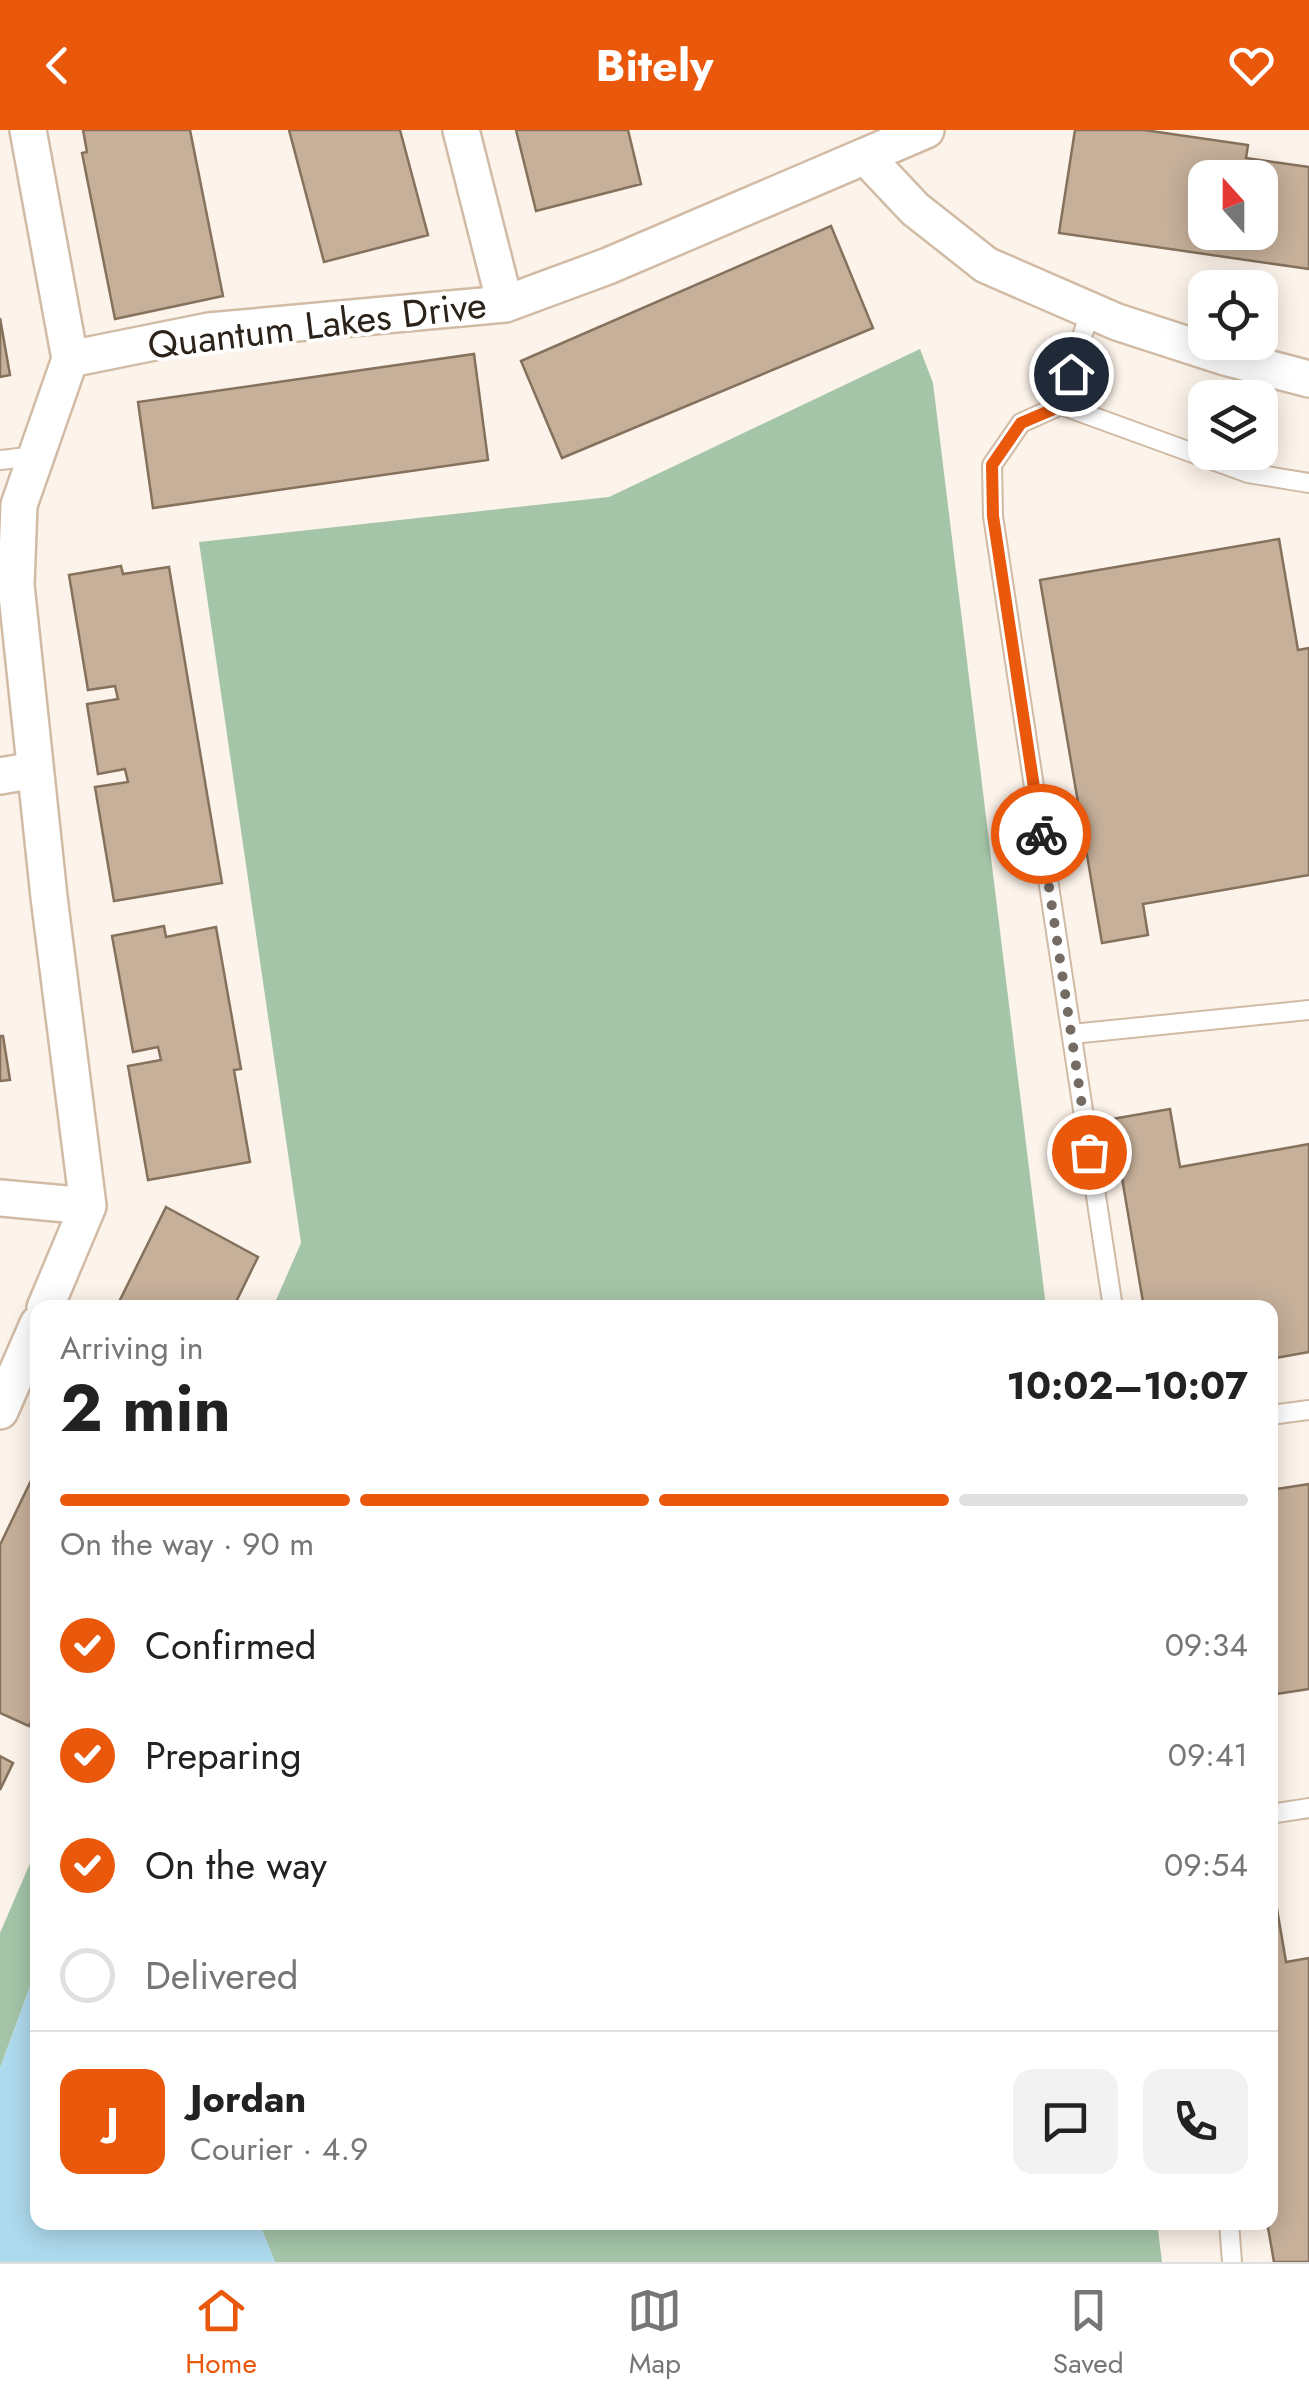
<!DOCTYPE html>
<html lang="en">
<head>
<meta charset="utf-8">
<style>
	:root { --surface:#fff; --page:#f2f2f2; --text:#222; --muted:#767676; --line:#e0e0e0; --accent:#ea580c }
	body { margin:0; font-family:Jost,sans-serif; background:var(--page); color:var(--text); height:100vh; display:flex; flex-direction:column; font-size:38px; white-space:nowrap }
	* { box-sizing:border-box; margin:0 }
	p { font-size:32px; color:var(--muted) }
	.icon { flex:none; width:55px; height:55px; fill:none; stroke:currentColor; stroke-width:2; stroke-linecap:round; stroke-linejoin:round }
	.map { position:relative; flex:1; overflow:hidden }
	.details { position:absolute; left:30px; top:1170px; width:1248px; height:930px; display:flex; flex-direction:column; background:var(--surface); border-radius:20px; box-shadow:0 5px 25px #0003 }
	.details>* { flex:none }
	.needle { width:65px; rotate:339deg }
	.controls { position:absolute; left:1188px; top:30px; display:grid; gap:20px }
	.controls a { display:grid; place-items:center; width:90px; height:90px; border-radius:20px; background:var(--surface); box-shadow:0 5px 25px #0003; font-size:50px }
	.pin { position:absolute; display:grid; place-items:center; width:85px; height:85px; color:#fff; margin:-42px; border:5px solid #fff; border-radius:50%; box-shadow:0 2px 10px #0007 }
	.courier { position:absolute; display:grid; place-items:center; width:100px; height:100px; margin:-50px; border:8px solid #ea580c; border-radius:50%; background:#fff; color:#222; box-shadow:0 2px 12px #0007 }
	.summary em { font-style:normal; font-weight:700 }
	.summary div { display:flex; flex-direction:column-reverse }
	.summary { display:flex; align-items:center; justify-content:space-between; height:170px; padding:0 30px }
	h1 { font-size:65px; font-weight:700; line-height:75px }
	.bar { display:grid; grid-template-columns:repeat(4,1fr); gap:15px 10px; align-content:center; height:120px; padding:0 30px }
	.bar i { height:12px; border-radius:8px; background:var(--line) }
	.bar .active { background:var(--accent) }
	.bar p { grid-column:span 4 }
	.line { display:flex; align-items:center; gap:25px; padding:0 30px; border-top:2px solid var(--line) }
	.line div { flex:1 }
	.round { display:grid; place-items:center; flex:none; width:105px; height:105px; border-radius:20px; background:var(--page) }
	ol { padding:0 30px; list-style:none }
	li { display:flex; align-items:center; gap:30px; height:110px }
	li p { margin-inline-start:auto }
	li .icon { padding:10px; border-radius:50%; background:var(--accent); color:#fff; stroke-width:4 }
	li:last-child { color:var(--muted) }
	li i { width:55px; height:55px; border:5px solid var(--line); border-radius:50% }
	header { display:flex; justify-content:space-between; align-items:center; height:130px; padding:0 30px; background:var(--accent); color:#fff; font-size:45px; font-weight:700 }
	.menu { display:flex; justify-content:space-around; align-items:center; height:140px; border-top:2px solid var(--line); background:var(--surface); font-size:28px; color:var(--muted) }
	.menu a { display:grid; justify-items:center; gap:5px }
	.menu .active { color:var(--accent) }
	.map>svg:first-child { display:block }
</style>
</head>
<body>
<header><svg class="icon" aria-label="back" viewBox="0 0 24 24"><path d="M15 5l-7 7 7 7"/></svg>Bitely<svg class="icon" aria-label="heart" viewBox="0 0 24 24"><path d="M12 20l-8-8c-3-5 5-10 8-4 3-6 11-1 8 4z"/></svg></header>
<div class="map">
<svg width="1309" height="2132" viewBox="0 0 1309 2132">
	<rect width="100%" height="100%" fill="#fcf3ea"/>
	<!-- forest -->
	<path fill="#a5c5a8" d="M 920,219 L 933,253 L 1046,1177 L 273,1177 L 301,1113 L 199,412 L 609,367 Z
		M 37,1717 L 37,1838 L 0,1938 L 0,1803 Z
		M 1157,2092 L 1162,2132 L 275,2132 L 259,2093 Z"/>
	<!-- water -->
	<path fill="#aedaee" d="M 37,1838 L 38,2092 L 259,2093 L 275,2132 L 0,2132 L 0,1938 Z"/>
	<!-- building -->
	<path fill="#c6b09a" stroke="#85715c" stroke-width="2.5" fill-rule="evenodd" d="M 83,0 L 190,0 L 223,166 L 115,189 L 82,23 L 87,22 Z
		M 289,0 L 400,0 L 428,105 L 324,132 Z
		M 516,0 L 628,0 L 641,54 L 536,81 Z
		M 1075,0 L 1144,0 L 1248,15 L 1246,28 L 1309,37 L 1309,139 L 1059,103 ZM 1205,48 L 1260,48 L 1260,102 L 1205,102 Z
		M 831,96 L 873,198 L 562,328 L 521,231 Z
		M 0,188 L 10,245 L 0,247 Z
		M 474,224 L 488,330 L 153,378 L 138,272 Z
		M 1279,409 L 1298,520 L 1309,518 L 1309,745 L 1143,774 L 1148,805 L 1102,813 L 1040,450 Z
		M 121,436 L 123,444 L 169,437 L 222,753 L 114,771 L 95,657 L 128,652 L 125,639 L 98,644 L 87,574 L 118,569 L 115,556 L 88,560 L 69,445 Z
		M 164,796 L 166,807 L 216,797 L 241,939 L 234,940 L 250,1032 L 148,1050 L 128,936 L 161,930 L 158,917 L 133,922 L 112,806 Z
		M 0,906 L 3,906 L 10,950 L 0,951 Z
		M 1170,979 L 1180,1037 L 1309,1014 L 1309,1222 L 1270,1229 L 1270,1178 L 1144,1178 L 1112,989 Z
		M 166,1077 L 258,1127 L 233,1178 L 116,1178 Z
		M 38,1336 L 38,1578 L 29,1596 L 0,1583 L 0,1415 Z
		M 1309,1354 L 1309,1559 L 1270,1565 L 1270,1360 Z
		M 0,1626 L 13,1633 L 0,1660 Z
		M 1277,1779 L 1286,1832 L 1309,1828 L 1309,2132 L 1274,2132 L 1267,2092 L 1270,2092 L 1270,1780 Z"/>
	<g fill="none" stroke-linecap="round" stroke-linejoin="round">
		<defs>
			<path id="service" d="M 1090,181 L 1061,275 L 1021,293 L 992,335 L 993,386 L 1113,1178
				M 1061,275 L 1248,343 L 1309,353
				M 0,330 L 36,326
				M 1072,904 L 1309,880
				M 1270,1285 L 1309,1280
				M 1270,1684 L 1309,1678
				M 1229,2092 L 1232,2132"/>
			<path id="minor" d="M 28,0 L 70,229 L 19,375 L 16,455 L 49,767 L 88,1076 L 45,1178
				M 461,0 L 505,174
				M 865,26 L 915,79 L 986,135 L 1117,192 L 1225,227 L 1309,249
				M 70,229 L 209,201 L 505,174 L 608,136 L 926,0
				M 0,646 L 35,640
				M 0,1068 L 88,1076
				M 0,1281 L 38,1194"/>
		</defs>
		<!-- service casing -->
		<use href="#service" stroke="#d1bba5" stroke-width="22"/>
		<!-- minor casing -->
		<use href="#minor" stroke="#d1bba5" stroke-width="40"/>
		<!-- service -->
		<use href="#service" stroke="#fff" stroke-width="18"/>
		<!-- minor -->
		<use href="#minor" stroke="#fff" stroke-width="35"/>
	</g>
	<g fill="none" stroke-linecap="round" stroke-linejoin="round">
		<!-- done -->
		<path stroke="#746c63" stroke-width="10" stroke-dasharray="0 18" d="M 1041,704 L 1089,1022"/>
		<!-- route -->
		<path stroke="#ea580c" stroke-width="12" d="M 1041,704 L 993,386 L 992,335 L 1021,293 L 1061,276 L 1071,244"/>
	</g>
	<g text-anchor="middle" stroke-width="8" stroke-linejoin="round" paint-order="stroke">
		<!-- street labels -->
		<g font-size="38" fill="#2b231a" stroke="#fff">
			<text transform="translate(317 195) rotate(-7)" y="13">Quantum Lakes Drive</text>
		</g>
	</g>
</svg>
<div class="controls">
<a><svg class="needle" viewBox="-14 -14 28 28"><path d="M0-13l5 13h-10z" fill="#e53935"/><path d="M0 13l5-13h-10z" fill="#767676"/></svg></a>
<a><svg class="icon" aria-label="locate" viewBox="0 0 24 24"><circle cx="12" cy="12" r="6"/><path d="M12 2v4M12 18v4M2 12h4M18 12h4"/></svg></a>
<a><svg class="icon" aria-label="layers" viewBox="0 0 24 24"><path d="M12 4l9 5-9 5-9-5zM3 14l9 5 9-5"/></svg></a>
</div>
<div class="pin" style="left:1089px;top:1022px;background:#ea580c"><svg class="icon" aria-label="bag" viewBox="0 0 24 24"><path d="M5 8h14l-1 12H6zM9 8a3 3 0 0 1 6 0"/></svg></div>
<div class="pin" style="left:1071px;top:244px;background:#1f2937"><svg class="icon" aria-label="home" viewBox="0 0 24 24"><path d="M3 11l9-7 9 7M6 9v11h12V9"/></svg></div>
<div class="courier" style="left:1041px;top:704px"><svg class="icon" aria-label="bike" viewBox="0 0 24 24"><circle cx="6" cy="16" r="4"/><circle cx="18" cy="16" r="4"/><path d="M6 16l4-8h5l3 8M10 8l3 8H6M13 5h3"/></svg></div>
<section class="details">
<div class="summary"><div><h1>2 min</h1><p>Arriving in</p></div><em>10:02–10:07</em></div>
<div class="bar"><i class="active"></i><i class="active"></i><i class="active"></i><i></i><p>On the way · 90 m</p></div>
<ol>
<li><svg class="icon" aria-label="check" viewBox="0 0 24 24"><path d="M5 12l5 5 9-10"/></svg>Confirmed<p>09:34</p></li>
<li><svg class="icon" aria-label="check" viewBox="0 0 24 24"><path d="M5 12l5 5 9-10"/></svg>Preparing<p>09:41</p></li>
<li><svg class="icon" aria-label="check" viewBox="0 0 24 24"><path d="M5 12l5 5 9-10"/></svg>On the way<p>09:54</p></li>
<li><i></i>Delivered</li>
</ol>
<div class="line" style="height:180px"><b class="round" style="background:var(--accent);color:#fff">J</b><div><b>Jordan</b><p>Courier · 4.9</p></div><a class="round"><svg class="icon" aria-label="chat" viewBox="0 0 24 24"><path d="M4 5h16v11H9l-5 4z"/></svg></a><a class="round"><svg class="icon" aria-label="phone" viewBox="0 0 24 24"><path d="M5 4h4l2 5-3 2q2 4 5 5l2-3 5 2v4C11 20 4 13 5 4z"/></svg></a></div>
</section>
</div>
<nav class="menu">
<a class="active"><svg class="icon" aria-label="home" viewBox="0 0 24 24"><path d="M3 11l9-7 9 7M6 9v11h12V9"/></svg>Home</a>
<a><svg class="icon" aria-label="map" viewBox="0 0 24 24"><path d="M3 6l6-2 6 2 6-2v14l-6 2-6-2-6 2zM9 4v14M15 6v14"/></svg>Map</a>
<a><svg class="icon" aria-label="saved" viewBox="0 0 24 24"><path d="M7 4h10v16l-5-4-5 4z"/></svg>Saved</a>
</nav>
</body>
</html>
